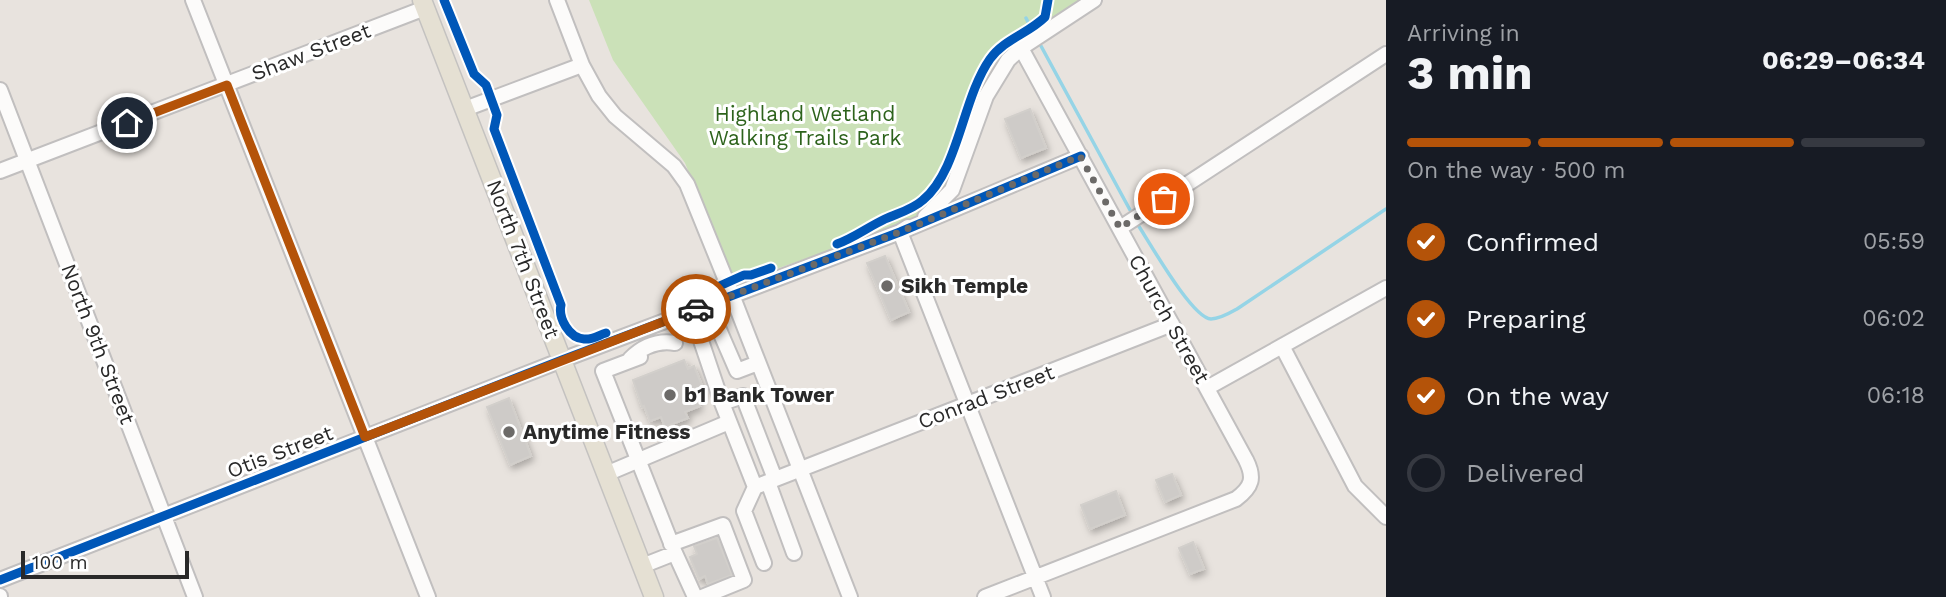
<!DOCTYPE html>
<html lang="en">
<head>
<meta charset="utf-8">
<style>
	:root { --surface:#171b24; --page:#20242c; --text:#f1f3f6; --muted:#9ea1a6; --line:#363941; --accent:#b45309 }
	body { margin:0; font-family:"Work Sans",sans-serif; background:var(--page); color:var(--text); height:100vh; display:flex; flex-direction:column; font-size:26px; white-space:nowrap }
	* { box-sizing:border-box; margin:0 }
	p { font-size:23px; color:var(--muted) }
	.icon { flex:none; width:38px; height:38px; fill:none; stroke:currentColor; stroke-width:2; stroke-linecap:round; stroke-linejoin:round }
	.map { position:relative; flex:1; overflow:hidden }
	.drawer { display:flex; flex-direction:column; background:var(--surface); width:560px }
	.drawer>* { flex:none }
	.scale { position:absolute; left:21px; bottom:18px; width:168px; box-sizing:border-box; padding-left:7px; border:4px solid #292929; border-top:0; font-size:19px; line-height:24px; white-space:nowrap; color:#292929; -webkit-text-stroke:5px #fff; paint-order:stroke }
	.pin { position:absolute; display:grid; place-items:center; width:60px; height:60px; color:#fff; margin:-30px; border:4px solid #fff; border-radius:50%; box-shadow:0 2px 7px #0007 }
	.courier { position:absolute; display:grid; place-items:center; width:70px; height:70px; margin:-35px; border:5px solid #b45309; border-radius:50%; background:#fff; color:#222; box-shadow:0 2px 9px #0007 }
	.summary em { font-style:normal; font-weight:700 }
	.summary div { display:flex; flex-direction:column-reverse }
	.summary { display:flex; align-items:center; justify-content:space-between; height:119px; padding:0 21px }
	h1 { font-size:46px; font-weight:700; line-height:52px }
	.bar { display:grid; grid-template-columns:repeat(4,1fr); gap:10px 7px; align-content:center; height:84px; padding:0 21px }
	.bar i { height:9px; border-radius:5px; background:var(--line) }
	.bar .selected { background:var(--accent) }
	.bar p { grid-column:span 4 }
	ol { padding:0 21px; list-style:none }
	li { display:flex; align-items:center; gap:21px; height:77px }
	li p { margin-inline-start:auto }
	li .icon { padding:7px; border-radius:50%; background:var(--accent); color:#fff; stroke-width:4 }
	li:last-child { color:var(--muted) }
	li i { width:38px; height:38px; border:4px solid var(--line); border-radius:50% }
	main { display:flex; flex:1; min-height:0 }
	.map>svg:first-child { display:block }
</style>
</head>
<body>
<main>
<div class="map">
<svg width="1386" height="597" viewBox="0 0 1386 597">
	<defs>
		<filter id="shadow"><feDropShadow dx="2.5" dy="4" stdDeviation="3.5" flood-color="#0004"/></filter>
	</defs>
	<rect width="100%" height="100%" fill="#e8e3de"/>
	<!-- park -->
	<path fill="#cbe1b8" d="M 589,0 L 1084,0 L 997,56 L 977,88 L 946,189 L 921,215 L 904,224 L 742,281 L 730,273 L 685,163 L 613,60 Z"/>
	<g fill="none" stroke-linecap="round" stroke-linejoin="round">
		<!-- stream -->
		<path stroke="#95d4e6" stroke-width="3.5" d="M 1026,18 L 1028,22
			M 1041,46 L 1130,210
			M 1138,225 C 1150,243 1192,318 1211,319 C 1220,319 1230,313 1237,309 L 1386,209"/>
	</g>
	<!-- building -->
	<path fill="#cecbc8" stroke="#d2cfcb" stroke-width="2" filter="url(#shadow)" d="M 1030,109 L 1046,148 L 1021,158 L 1005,119 Z
		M 885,256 L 909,312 L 891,320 L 867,263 Z
		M 684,360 L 688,369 L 694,366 L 705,393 L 696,397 L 700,406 L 685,412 L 688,418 L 665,427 L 661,417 L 650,421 L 644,406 L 642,407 L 633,380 Z
		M 509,398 L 531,456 L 510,465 L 487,407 Z
		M 1172,474 L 1181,495 L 1165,502 L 1156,480 Z
		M 1116,491 L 1125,515 L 1090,529 L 1081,505 Z
		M 717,538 L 732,575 L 708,584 L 705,576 L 699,579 L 690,557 L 697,554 L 694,546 Z
		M 1193,542 L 1204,569 L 1190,574 L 1179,548 Z"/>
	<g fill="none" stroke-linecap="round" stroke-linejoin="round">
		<defs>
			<path id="minor" d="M 193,0 L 428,597
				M 557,0 L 582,65 L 599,96 L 615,116 L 674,166 L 687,184 L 732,295 L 850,597
				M 0,90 L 195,597
				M 465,109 L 582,65
				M 0,171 L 425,8
				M 925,217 L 952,190 L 986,96 L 1008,60 L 1021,48 L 1094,0
				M 908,227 L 900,232 L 1043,597
				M 1120,228 L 1386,54
				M 691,311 L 722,403 L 755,487
				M 697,326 L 714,318 L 737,371 L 758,363
				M 1282,346 L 1355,486 L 1386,517
				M 640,357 L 603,371 L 675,553 L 642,566
				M 630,359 C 643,346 657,340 675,343
				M 1207,388 L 1386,288
				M 722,403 L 743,396 L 775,479
				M 606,474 L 729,422
				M 768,482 L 794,553
				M 671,544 L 723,525 L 744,580 L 702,597
				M 675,553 L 695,597
				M 764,563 L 744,511 L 755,487 L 1172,324
				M 0,580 L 562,360 L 900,232 L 1081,156
				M 0,596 L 0,597
				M 985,597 L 1236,499 C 1252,487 1255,478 1246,460 L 1021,48"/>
			<path id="major" d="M 422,0 L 654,597"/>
		</defs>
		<!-- minor casing -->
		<use href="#minor" stroke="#c1bfbf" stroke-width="18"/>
		<!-- major casing -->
		<use href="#major" stroke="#c4c2c0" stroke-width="21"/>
		<!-- minor -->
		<use href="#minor" stroke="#fcfbfa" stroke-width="14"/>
		<!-- major -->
		<use href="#major" stroke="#e5e0d3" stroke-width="18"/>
		<defs>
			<path id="cycleway" d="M 444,0 L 474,74 L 486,85 L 497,115 L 494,129 L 561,305 C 558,318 569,338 584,339 C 592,340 599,335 606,333
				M 837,244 C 854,238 868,227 885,219 C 898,213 912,210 923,200 C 959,170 962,99 990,59 C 1004,39 1028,34 1045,17 L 1048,0
				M 684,302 L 744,275 L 751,275 L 771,268
				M 0,580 L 562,360 L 900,232 L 1081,156"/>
		</defs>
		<!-- cycleway casing -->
		<use href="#cycleway" stroke="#fff" stroke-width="13"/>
		<!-- cycleway -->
		<use href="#cycleway" stroke="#0057b8" stroke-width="9"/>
	</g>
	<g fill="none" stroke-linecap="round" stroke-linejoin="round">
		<!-- done -->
		<path stroke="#6c6a68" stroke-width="7" stroke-dasharray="0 12.6" d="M 696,309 L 900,232 L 1080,156 L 1120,228 L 1164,199"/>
		<!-- route -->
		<path stroke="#b45309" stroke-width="9" d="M 127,123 L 227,85 L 365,437 L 696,309"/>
	</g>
	<!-- markers -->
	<g fill="#6c6a68" stroke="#fff" stroke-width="2.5">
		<circle cx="887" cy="286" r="7"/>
		<circle cx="670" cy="395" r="7"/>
		<circle cx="509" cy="432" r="7"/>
	</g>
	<g text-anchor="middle" stroke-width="6" stroke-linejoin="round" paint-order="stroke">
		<!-- street labels -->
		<g font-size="21" fill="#292929" stroke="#fff">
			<text transform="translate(311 52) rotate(-21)" y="7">Shaw Street</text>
			<text transform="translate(523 259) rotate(69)" y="7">North 7th Street</text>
			<text transform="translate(1169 319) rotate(61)" y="7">Church Street</text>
			<text transform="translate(98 344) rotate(69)" y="7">North 9th Street</text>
			<text transform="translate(986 397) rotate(-21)" y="7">Conrad Street</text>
			<text transform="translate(280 452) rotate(-21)" y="7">Otis Street</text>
		</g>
		<!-- park labels -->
		<g font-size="21" fill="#2d631c" stroke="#fff">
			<text x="805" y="121">Highland Wetland<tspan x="805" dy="24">Walking Trails Park</tspan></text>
		</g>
		<!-- poi labels -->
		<g font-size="21" font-weight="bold" fill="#292929" stroke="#fff" text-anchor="start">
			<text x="901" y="293">Sikh Temple</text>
			<text x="684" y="402">b1 Bank Tower</text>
			<text x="523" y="439">Anytime Fitness</text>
		</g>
	</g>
</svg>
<div class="scale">100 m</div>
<div class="pin" style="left:1164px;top:199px;background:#ea580c"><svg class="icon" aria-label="bag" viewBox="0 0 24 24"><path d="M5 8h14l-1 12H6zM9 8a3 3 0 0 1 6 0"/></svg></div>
<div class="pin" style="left:127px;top:123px;background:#1f2937"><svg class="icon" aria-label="home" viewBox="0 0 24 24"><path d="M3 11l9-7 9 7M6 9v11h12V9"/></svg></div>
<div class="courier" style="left:696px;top:309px"><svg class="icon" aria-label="car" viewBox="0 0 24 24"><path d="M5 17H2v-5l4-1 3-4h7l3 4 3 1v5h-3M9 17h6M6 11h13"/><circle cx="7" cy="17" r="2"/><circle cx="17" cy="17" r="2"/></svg></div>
</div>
<section class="drawer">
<div class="summary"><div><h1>3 min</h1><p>Arriving in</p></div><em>06:29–06:34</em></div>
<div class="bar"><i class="selected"></i><i class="selected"></i><i class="selected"></i><i></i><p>On the way · 500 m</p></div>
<ol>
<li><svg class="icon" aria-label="check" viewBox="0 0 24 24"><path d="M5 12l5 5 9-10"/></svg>Confirmed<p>05:59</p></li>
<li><svg class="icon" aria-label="check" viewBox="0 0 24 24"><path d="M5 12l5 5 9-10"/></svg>Preparing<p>06:02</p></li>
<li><svg class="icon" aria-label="check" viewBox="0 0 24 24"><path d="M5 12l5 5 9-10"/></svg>On the way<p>06:18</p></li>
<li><i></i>Delivered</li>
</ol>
</section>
</main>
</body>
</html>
